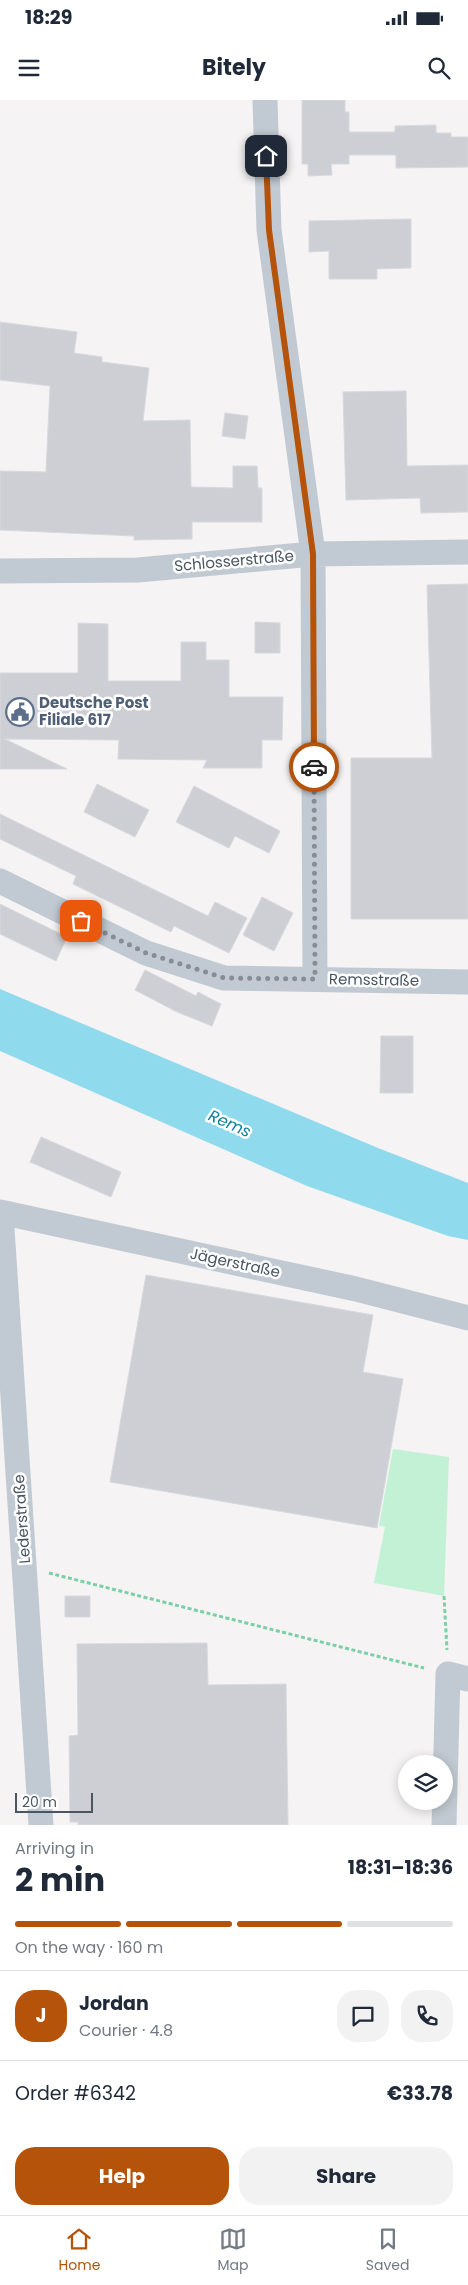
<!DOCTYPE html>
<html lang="en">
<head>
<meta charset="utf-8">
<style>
	:root { --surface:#fff; --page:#f2f2f3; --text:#1f2937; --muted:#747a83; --line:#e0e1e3; --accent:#b45309 }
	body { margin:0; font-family:Poppins,sans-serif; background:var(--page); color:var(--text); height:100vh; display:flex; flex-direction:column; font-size:19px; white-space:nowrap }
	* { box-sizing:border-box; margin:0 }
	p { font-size:16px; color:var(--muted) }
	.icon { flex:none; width:28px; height:28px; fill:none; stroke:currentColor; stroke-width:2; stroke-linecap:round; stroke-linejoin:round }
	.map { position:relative; height:1725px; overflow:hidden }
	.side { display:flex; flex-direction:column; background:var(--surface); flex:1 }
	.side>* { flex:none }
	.fabs { position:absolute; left:398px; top:1655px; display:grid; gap:10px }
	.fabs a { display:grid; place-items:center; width:55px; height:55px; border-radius:50%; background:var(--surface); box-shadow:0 2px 12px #0003; font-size:25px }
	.scale { position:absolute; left:15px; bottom:12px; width:78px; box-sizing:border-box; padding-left:5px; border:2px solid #4a5661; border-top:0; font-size:14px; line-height:18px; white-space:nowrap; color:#4a5661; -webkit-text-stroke:4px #fff; paint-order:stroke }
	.pin { position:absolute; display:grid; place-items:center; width:42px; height:42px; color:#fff; margin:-21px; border-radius:10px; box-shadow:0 2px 8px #0006 }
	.courier { position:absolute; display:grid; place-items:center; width:50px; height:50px; margin:-25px; border:4px solid #b45309; border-radius:50%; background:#fff; color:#222; box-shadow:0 1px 6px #0007 }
	.summary em { font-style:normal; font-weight:700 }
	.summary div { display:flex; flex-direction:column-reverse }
	.summary { display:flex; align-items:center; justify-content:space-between; height:85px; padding:0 15px }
	h1 { font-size:32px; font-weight:700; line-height:38px }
	.bar { display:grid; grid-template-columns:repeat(4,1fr); gap:8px 5px; align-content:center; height:60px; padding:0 15px }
	.bar i { height:6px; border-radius:4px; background:var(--line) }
	.bar .active { background:var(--accent) }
	.bar p { grid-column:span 4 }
	.line { display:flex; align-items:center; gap:12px; padding:0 15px; border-top:1px solid var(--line) }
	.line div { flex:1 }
	.round { display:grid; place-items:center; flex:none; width:52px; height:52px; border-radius:20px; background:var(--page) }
	.button { display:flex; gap:10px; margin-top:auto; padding:10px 15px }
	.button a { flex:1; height:58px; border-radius:20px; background:var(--accent); color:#fff; font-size:20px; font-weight:700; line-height:58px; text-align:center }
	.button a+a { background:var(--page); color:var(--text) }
	.status { display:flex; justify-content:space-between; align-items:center; height:35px; padding:0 25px; background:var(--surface); direction:ltr }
	.status svg { height:14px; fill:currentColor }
	header { display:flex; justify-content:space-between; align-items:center; height:65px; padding:0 15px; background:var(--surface); font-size:22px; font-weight:700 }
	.tabs { display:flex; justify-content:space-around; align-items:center; height:70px; border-top:1px solid var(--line); background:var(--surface); font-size:14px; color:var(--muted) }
	.tabs a { display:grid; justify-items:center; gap:2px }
	.tabs .active { color:var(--accent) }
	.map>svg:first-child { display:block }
</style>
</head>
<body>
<div class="status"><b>18:29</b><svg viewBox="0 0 49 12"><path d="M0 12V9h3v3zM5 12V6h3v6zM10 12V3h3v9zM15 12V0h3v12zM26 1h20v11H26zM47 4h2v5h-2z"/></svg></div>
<header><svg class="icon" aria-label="menu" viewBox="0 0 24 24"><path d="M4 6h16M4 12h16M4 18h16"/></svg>Bitely<svg class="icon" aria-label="search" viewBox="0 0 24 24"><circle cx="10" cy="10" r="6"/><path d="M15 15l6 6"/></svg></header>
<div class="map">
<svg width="468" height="1725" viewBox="0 0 468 1725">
	<rect width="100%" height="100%" fill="#f5f3f3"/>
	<!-- green -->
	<path fill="#c3f1d5" d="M 393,1349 L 449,1357 L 444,1496 L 374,1483 L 385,1427 L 379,1426 Z"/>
	<!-- water -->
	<path fill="#90daee" d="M 0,889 L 378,1048 L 468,1083 L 468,1140 L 448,1136 L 307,1086 L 0,951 Z"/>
	<!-- building -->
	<path fill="#cdcfd5" stroke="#d7d9de" d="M 302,0 L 345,0 L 345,12 L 349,12 L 349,32 L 395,32 L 395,26 L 436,25 L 436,33 L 451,33 L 451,37 L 468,37 L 468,67 L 396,68 L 396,55 L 349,55 L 349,64 L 331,64 L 332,75 L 308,76 L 308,64 L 302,64 Z
		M 411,119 L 411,168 L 377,169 L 377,179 L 329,179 L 329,151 L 309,152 L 309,121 Z
		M 0,222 L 77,232 L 74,253 L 102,257 L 102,262 L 149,268 L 143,321 L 190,320 L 191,387 L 233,388 L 233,366 L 257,366 L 258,388 L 262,388 L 262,422 L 192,422 L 192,439 L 134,440 L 134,436 L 0,430 L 0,371 L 46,372 L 50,286 L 0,280 Z
		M 406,291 L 407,366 L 468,365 L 468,412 L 421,413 L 420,398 L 346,400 L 343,292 Z
		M 225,313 L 248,316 L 245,339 L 222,336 Z
		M 468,484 L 468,819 L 351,819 L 351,658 L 432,658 L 427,485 Z
		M 255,522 L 280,523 L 280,553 L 255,553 Z
		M 78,523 L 108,524 L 108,581 L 181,581 L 181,542 L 206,542 L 206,560 L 229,560 L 229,597 L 283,597 L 282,640 L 262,640 L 262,668 L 203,668 L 207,660 L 118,659 L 119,640 L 5,639 L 67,669 L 0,669 L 0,573 L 78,573 Z
		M 97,684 L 149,710 L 135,737 L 84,712 Z
		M 194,686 L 280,731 L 269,753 L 235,736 L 229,748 L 176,722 Z
		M 0,714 L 208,816 L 215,802 L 247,818 L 229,853 L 174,826 L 171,832 L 73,784 L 76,776 L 0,739 Z
		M 262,797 L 293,813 L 274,851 L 243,835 Z
		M 0,804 L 67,837 L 56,861 L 0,834 Z
		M 145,870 L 196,896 L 198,892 L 221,904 L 212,926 L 177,912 L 135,890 Z
		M 381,936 L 413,936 L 413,993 L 380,993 Z
		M 41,1037 L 121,1072 L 111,1097 L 30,1062 Z
		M 146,1175 L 373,1215 L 363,1272 L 403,1279 L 377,1428 L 110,1382 Z
		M 65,1496 L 90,1496 L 90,1517 L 65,1517 Z
		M 207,1543 L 208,1585 L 286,1584 L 288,1725 L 78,1725 L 78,1722 L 70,1722 L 69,1636 L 78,1635 L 77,1544 Z"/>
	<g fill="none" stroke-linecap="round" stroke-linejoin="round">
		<!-- path -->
		<path stroke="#7ad0a6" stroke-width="3" stroke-dasharray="4 2.5" stroke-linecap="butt" d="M 49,1473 L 424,1568
			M 444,1496 L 447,1550"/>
		<!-- street -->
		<path stroke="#c1cad2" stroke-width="25" d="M 265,0 L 269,130 L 313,454 L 315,879
			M 0,471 L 138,470 L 313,454 L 468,452
			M 0,781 L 146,853 L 224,878 L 468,882
			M 0,1112 L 356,1189 L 468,1218
			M 1,1113 L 41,1725
			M 444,1725 L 448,1574 L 468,1579"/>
	</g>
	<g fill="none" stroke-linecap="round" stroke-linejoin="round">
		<!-- done -->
		<path stroke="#868d94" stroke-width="5" stroke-dasharray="0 9" d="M 81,821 L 146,853 L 224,878 L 315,879 L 314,667"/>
		<!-- route -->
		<path stroke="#b45309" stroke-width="6" d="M 266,56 L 269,130 L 313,454 L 314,667"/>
	</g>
	<!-- icons -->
	<defs>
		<symbol id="civic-ring" viewBox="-11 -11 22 22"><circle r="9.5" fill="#fff" stroke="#5c6f8a" stroke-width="1.5"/><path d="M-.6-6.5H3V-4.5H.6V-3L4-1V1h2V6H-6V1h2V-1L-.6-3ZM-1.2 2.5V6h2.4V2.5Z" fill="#5c6f8a"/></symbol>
	</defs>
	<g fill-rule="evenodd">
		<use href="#civic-ring" x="4" y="596" width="32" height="32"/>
	</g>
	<g text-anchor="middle" stroke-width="5" stroke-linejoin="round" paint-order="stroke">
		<!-- street labels -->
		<g font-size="15" fill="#4a5661" stroke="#fff">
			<text transform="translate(234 461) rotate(-5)" y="5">Schlosserstraße</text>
			<text transform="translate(374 880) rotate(1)" y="5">Remsstraße</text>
			<text transform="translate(235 1163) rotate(12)" y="5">Jägerstraße</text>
			<text transform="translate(22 1419) rotate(-94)" y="5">Lederstraße</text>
		</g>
		<!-- service labels -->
		<g font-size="15" font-weight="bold" fill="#4e5e75" stroke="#fff" text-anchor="start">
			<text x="39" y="608">Deutsche Post<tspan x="39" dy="17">Filiale 617</tspan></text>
		</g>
		<!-- water labels -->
		<g font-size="16" font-style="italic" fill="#0c7c9b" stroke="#fff">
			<text transform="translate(230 1023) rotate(24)" y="6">Rems</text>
		</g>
	</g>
</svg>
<div class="fabs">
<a><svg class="icon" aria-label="layers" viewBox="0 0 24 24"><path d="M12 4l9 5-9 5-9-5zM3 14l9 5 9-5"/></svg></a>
</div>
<div class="scale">20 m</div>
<div class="pin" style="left:81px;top:821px;background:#ea580c"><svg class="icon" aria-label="bag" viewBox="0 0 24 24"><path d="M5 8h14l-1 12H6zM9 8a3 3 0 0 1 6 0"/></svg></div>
<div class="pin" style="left:266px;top:56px;background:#1f2937"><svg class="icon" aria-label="home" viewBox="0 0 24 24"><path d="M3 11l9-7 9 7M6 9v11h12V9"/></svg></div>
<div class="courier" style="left:314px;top:667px"><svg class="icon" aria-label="car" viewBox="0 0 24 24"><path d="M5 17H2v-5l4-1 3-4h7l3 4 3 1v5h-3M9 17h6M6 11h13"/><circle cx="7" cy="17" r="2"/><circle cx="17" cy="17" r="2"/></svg></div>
</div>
<section class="side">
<div class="summary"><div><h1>2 min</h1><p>Arriving in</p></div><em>18:31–18:36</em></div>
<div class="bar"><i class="active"></i><i class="active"></i><i class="active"></i><i></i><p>On the way · 160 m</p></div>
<div class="line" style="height:90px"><b class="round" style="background:var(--accent);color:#fff">J</b><div><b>Jordan</b><p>Courier · 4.8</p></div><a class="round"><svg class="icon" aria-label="chat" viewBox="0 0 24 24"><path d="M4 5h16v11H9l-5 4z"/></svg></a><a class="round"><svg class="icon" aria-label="phone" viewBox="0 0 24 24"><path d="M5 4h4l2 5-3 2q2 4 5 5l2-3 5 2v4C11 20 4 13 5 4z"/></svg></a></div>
<div class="line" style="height:65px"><div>Order #6342</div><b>€33.78</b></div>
<div class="button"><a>Help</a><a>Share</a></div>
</section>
<nav class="tabs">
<a class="active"><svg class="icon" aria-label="home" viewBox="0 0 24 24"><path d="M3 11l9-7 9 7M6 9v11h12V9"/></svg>Home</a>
<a><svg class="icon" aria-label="map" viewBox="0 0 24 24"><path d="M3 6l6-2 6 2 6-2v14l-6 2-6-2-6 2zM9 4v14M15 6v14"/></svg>Map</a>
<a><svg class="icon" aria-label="saved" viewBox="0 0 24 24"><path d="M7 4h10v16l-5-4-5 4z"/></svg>Saved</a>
</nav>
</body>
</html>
